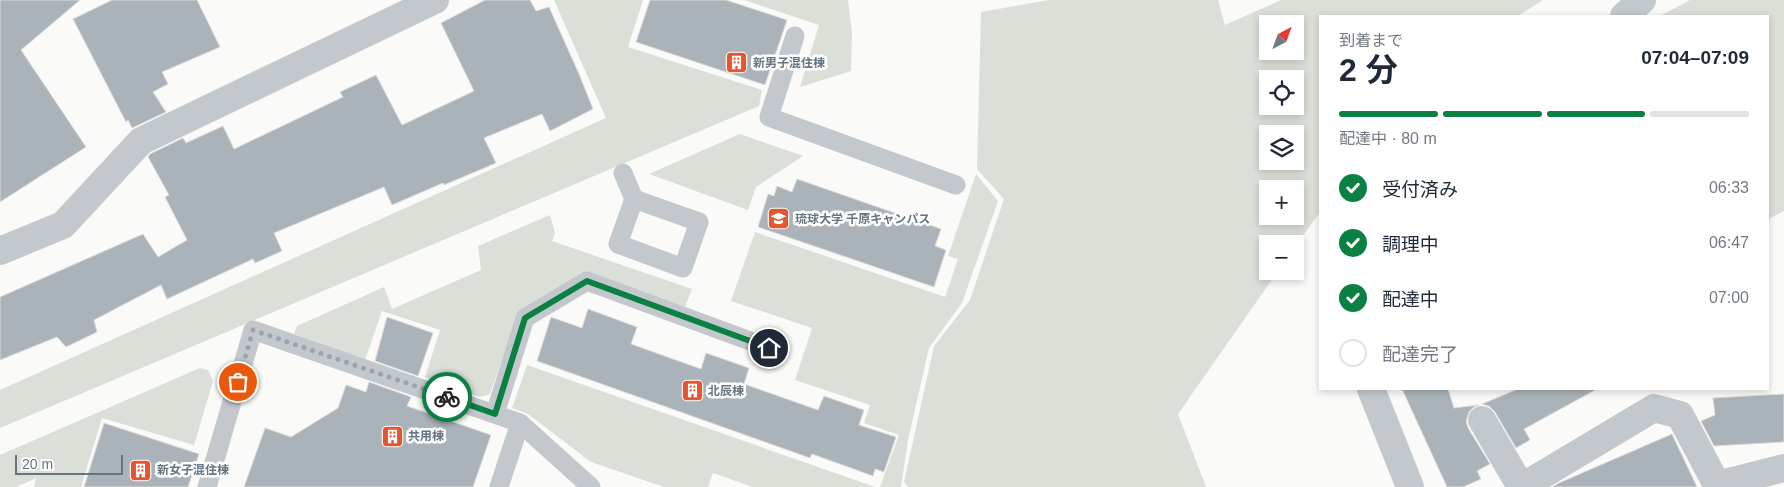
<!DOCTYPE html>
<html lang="ja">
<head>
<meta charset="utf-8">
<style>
	:root { --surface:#fff; --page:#f2f2f3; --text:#1f2937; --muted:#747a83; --line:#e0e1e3; --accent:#0b8043 }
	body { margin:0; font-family:Helvetica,"Noto Sans JP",sans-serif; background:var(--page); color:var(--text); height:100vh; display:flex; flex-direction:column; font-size:19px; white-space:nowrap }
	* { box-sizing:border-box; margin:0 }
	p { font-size:16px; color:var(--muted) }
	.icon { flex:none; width:28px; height:28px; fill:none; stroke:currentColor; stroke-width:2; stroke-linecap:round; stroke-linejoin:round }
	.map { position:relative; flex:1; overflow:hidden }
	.details { position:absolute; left:1319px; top:15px; width:450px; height:375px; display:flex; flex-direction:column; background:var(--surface); border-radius:0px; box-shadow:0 2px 8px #0003 }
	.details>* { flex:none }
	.needle { width:32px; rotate:41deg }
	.controls { position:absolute; left:1259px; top:15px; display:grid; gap:10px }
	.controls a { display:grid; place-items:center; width:45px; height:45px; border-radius:0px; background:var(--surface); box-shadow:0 2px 8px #0003; font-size:25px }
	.scale { position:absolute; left:15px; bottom:12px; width:108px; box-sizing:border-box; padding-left:5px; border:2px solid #657683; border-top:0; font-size:14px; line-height:18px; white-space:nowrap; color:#657683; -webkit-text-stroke:4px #fff; paint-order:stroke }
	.pin { position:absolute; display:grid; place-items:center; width:42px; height:42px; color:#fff; margin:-21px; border:2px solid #fff; border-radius:50%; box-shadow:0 1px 5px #0007 }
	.courier { position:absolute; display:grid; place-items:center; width:50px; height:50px; margin:-25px; border:4px solid #0b8043; border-radius:50%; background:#fff; color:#222; box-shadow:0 1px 6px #0007 }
	.summary em { font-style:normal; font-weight:700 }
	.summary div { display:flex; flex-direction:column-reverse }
	.summary { display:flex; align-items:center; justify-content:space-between; height:85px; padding:0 20px }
	h1 { font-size:32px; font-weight:700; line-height:38px }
	.bar { display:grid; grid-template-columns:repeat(4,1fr); gap:8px 5px; align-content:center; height:60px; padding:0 20px }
	.bar i { height:6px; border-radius:4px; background:var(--line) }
	.bar .active { background:var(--accent) }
	.bar p { grid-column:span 4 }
	ol { padding:0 20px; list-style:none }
	li { display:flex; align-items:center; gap:15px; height:55px }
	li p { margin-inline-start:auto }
	li .icon { padding:5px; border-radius:50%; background:var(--accent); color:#fff; stroke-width:4 }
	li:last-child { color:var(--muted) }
	li i { width:28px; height:28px; border:2px solid var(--line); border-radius:50% }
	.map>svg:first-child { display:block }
</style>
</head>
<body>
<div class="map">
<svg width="1784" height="487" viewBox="0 0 1784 487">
	<rect width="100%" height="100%" fill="#fafaf8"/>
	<!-- green -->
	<path fill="#dadfd7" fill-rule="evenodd" d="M 554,0 L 643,0 L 628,47 L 762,90 L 759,106 L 0,428 L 0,390 L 606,118 Z
		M 744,0 L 848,0 L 852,33 L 851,71 L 800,87 L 819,25 Z
		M 1049,0 L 1218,0 L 1225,25 L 1281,0 L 1543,0 L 1518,16 L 1320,16 L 1320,212 L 1295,247 L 1295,244 L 1268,244 L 1268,271 L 1278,271 L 1178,414 L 1206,487 L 908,487 L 904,482 L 934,346 L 970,300 L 1004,199 L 977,169 L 981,12 ZM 1268,24 L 1295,24 L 1295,51 L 1268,51 ZM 1268,79 L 1295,79 L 1295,106 L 1268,106 ZM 1268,134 L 1295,134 L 1295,161 L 1268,161 ZM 1268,189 L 1295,189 L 1295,216 L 1268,216 Z
		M 1690,0 L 1784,0 L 1784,211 L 1768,219 L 1768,16 L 1660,16 Z
		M 740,134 L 803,156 L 756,187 L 748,210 L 649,174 Z
		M 976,174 L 998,201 L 962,303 L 929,348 L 908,440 L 901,487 L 880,487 L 899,435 L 864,423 L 870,405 L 795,380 L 812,328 L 731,301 L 755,232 L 945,297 L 958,259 L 948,256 Z
		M 550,215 L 555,233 L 552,241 L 692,289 L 685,307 L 588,273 L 513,327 L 490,394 L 480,397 L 425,377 L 440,330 L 382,311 L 365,360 L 294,334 L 297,326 L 384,287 L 392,309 L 481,270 L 478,246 Z
		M 527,365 L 875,487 L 753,487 L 713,473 L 708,487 L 664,487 L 591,462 L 528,414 L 512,408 Z
		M 200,368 L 208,370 L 213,381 L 194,445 L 102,418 L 81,487 L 34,487 L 36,478 L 16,487 L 0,487 L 0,455 Z"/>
	<!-- building -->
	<path fill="#aab3b9" stroke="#dcdcda" d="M 0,0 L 80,0 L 21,50 L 86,147 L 0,202 Z
		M 112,0 L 197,0 L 220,47 L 162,72 L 168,84 L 153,92 L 166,112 L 132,128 L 128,120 L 126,122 L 73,19 Z
		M 485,0 L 530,0 L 536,11 L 549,7 L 579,74 L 593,109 L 550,131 L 542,114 L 484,138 L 496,163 L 444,185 L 443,183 L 392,205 L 384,187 L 274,233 L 282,251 L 255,263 L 253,259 L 167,299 L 161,285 L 94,320 L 97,332 L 66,347 L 57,337 L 0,360 L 0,297 L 143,234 L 158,257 L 187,240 L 165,197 L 169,195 L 148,157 L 150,154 L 183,138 L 186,143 L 223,126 L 234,149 L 343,97 L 340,92 L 376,75 L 402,125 L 474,91 L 441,23 Z
		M 650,0 L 726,0 L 787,20 L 765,85 L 636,42 Z
		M 797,179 L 941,229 L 935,246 L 946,250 L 934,287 L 758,227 L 768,194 L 774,196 L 777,186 L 792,192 Z
		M 588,309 L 637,327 L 631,344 L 701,369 L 706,353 L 749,368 L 744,384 L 818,410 L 824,396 L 864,410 L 859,425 L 896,437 L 884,472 L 875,469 L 873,476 L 812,454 L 810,458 L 537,361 L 551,317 L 582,328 Z
		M 387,317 L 433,333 L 418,376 L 375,361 Z
		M 369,382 L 411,397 L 407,406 L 491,435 L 473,487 L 244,487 L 265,428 L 291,437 L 338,408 L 346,385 L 366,392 Z
		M 1402,389 L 1448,389 L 1454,408 L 1479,405 L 1474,407 L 1469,412 L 1466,421 L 1468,428 L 1490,464 L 1477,471 L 1481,479 L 1463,487 L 1447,487 Z
		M 1518,389 L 1597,389 L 1524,429 L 1530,440 L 1516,448 L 1495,412 L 1489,406 L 1482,404 Z
		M 1784,394 L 1784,442 L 1714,446 L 1701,421 L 1715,415 L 1713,398 Z
		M 104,423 L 199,454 L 188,487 L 84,487 Z
		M 1672,434 L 1697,487 L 1552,487 L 1559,483 Z"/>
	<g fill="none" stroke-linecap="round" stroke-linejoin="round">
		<!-- service -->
		<path stroke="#c3c8cc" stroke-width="19" d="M 795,36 L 769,117 L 956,185
			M 623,173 L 634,199 L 699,222 L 683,268 L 618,244 L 634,199
			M 495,414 L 525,318 L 587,281 L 769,348
			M 207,487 L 253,330 L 520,423 L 591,487
			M 499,487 L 520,423"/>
		<!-- minor -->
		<path stroke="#c3c8cc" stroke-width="28" d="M 1624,16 L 1642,0
			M 0,251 L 63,225 L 141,141 L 435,0
			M 1371,389 L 1410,487
			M 1482,420 L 1521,487
			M 1522,487 L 1654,408 L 1680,415 L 1717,485
			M 1718,487 L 1717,485 L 1784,468"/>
	</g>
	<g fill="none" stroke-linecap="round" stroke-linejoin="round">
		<!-- done -->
		<path stroke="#99a4ac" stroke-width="5" stroke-dasharray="0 9" d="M 238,382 L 253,330 L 447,397"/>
		<!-- route -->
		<path stroke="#0b8043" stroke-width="6" d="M 447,397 L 495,414 L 525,318 L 587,281 L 769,348"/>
	</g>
	<!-- icons -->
	<defs>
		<symbol id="building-square" viewBox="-11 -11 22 22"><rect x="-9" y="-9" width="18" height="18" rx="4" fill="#e4572e" stroke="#fff"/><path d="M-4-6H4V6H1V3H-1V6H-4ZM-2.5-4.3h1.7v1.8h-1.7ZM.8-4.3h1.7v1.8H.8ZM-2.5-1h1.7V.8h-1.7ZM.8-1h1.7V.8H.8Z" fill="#fff"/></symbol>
		<symbol id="university-square" viewBox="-11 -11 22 22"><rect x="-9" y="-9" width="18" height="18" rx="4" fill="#e4572e" stroke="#fff"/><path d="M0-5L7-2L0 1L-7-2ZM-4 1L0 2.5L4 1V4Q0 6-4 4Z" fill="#fff"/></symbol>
	</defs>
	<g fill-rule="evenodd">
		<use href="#building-square" x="724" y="50" width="25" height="25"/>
		<use href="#university-square" x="766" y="206" width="25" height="25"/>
		<use href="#building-square" x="680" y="378" width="25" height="25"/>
		<use href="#building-square" x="380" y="424" width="25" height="25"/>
		<use href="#building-square" x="128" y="458" width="25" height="25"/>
	</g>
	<g text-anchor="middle" stroke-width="5" stroke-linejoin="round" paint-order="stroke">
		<!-- poi labels -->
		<g font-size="12" font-weight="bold" fill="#657683" stroke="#fff" text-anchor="start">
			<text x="753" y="67">新男子混住棟</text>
			<text x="795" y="223">琉球大学 千原キャンパス</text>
			<text x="708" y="395">北辰棟</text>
			<text x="408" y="440">共用棟</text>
			<text x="157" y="474">新女子混住棟</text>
		</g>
	</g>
</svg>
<div class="controls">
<a><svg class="needle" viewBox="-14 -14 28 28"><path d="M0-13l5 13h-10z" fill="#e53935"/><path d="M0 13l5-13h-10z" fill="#747a83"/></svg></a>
<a><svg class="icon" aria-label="locate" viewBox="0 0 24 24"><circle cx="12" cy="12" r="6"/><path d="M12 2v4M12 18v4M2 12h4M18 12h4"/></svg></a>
<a><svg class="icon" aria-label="layers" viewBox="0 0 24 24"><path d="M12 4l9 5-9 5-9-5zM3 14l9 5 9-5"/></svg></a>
<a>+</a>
<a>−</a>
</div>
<div class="scale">20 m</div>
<div class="pin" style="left:238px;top:382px;background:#ea580c"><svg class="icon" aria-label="bag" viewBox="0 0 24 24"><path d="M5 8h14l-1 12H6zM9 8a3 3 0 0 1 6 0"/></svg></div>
<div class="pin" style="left:769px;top:348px;background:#1f2937"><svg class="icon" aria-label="home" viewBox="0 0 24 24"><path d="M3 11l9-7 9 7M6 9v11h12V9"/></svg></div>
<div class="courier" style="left:447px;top:397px"><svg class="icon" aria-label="bike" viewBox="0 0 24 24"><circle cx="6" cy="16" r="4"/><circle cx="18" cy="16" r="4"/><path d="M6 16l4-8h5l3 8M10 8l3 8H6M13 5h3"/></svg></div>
<section class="details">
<div class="summary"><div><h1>2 分</h1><p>到着まで</p></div><em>07:04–07:09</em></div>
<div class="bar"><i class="active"></i><i class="active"></i><i class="active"></i><i></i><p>配達中 · 80 m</p></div>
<ol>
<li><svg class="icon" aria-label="check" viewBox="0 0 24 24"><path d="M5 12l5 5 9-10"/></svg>受付済み<p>06:33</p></li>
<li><svg class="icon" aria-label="check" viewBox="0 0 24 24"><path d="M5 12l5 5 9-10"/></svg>調理中<p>06:47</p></li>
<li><svg class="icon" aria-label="check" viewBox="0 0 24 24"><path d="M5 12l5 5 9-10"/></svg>配達中<p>07:00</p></li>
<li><i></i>配達完了</li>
</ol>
</section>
</div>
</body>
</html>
